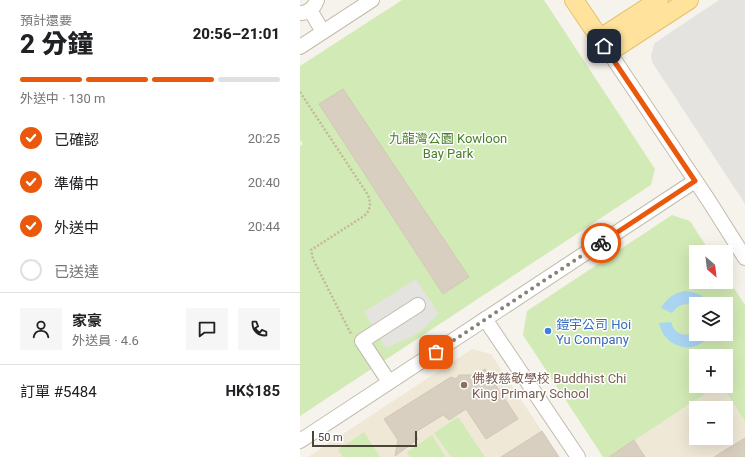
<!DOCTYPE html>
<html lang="zh-TW">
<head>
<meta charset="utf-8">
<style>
	:root { --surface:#fff; --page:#f6f6f6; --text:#202124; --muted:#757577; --line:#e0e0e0; --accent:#ea580c }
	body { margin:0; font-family:Roboto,"Noto Sans TC",sans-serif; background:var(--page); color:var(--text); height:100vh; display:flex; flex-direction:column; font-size:15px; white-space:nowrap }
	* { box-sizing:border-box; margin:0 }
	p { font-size:13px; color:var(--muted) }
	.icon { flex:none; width:22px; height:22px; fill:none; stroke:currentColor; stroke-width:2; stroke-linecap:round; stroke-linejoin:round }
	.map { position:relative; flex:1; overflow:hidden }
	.details { display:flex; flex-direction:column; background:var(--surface); width:300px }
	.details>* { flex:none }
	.needle { width:26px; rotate:152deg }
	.tools { position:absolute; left:389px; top:245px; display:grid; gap:8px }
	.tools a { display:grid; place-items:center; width:44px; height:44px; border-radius:0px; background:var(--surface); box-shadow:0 4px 16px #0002; font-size:20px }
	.scale { position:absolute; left:12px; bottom:10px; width:105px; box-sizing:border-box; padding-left:4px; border:2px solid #4b4439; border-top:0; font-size:11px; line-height:14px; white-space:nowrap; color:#4b4439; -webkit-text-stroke:3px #fff; paint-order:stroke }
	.pin { position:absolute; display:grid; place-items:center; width:34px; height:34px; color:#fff; margin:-17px; border-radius:8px; box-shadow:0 2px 6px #0006 }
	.courier { position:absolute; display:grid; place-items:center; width:40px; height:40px; margin:-20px; border:3px solid #ea580c; border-radius:50%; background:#fff; color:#222; box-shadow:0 1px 5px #0007 }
	.overview em { font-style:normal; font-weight:800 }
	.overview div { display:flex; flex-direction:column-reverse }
	.overview { display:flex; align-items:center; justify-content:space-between; height:68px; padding:0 20px }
	h1 { font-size:26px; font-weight:800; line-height:30px }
	.bar { display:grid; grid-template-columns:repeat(4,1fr); gap:6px 4px; align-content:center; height:48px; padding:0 20px }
	.bar i { height:5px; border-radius:3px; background:var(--line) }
	.bar .active { background:var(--accent) }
	.bar p { grid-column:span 4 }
	.line { display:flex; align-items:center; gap:10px; padding:0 20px; border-top:1px solid var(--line) }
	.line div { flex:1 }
	.round { display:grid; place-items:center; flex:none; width:42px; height:42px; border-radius:0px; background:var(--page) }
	ol { padding:0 20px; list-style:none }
	li { display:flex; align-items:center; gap:12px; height:44px }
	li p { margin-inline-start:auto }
	li .icon { padding:4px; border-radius:50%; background:var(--accent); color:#fff; stroke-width:4 }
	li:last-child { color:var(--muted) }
	li i { width:22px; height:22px; border:2px solid var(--line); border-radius:50% }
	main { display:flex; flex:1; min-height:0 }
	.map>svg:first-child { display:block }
</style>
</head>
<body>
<main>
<section class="details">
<div class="overview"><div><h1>2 分鐘</h1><p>預計還要</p></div><em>20:56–21:01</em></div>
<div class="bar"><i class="active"></i><i class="active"></i><i class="active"></i><i></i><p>外送中 · 130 m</p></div>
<ol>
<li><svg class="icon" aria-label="check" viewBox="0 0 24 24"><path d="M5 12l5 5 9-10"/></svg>已確認<p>20:25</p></li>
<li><svg class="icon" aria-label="check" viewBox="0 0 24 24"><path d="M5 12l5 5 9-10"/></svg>準備中<p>20:40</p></li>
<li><svg class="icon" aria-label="check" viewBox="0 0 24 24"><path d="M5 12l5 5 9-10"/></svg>外送中<p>20:44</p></li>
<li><i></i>已送達</li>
</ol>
<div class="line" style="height:72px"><a class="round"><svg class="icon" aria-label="person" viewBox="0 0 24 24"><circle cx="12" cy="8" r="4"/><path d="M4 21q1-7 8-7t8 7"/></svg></a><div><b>家豪</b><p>外送員 · 4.6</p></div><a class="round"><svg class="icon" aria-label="chat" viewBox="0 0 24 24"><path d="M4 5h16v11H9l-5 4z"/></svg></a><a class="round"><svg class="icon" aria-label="phone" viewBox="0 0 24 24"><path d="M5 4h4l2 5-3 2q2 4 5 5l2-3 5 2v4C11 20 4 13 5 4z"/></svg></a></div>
<div class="line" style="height:52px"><div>訂單 #5484</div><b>HK$185</b></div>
</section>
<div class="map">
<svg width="445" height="457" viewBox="0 0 445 457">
	<rect width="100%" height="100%" fill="#f6f3ec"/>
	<!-- education -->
	<path fill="#efe8d6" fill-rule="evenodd" d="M 172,349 L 191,354 L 259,457 L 8,457 Z
		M 417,386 L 422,386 L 445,421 L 445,457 L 309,457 ZM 396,408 L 426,408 L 426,438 L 396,438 Z"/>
	<!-- green -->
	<path fill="#d2eab5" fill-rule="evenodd" d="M 102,0 L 244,0 L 355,169 L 351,185 L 0,416 L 0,146 L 3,144 L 0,140 L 0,66 Z
		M 372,215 L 390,221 L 410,252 L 396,252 L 396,282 L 426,282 L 426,276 L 445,305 L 445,421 L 422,386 L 426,386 L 426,356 L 396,356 L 396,386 L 417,386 L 309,457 L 303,457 L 223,335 L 227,311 ZM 396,304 L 426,304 L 426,334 L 396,334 Z
		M 158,417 L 185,457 L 151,457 L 134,433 Z
		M 64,432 L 80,457 L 43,457 L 38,450 Z
		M 132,435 L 146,457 L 110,457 L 107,452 Z"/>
	<!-- parking -->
	<path fill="#e5e3e0" d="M 419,0 L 445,0 L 445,204 L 352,62 L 351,56 L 354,44 L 359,40 Z
		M 116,279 L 139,314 L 123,329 L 113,336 L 86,348 L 64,312 Z"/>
	<!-- water -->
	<path fill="#a9d4f2" d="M 385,291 C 396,292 404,295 410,304 L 396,304 L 396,307 C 386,302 378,304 372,313 L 361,308 C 367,298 374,293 385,291 Z
		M 371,322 C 374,334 385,338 396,332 L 396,334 L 410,334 C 396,357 364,348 359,323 Z"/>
	<!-- building -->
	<path fill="#d8cfc1" stroke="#d3c7b4" d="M 43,89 L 169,277 L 143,294 L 19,104 Z
		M 185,369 L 218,419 L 186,439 L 166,409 L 149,420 L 143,415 L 114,433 L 118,439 L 95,456 L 98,440 L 84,419 L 151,377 L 156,379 L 159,375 L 175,375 Z
		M 242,431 L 259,457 L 201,457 Z
		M 445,438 L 445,457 L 414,457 Z
		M 334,440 L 345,457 L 309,457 Z"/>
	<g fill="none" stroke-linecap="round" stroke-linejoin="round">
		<defs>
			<path id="minor" d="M 10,10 L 23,32
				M 0,13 C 9,13 14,8 17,0
				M 0,47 L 72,0
				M 309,52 L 409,201 L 445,258
				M 185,319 L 278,457
				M 89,382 L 62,341 L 118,305
				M 0,441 L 395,181"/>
			<path id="major" d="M 274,0 L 309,52 L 389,0
				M 299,39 L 359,0"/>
		</defs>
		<!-- minor casing -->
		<use href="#minor" stroke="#c2bbae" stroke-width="16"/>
		<!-- major casing -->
		<use href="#major" stroke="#e6c16a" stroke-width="20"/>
		<!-- path -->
		<path stroke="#c4b79f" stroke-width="2.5" stroke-dasharray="2 2" stroke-linecap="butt" d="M 0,92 L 68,195 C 71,203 71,210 64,216 L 11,250 L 13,259 L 51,334"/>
		<!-- minor -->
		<use href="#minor" stroke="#fff" stroke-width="14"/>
		<!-- major -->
		<use href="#major" stroke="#ffe39c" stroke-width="18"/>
	</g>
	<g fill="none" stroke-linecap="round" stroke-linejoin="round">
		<!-- done -->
		<path stroke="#878178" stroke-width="4" stroke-dasharray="0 7.2" d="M 136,352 L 301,243"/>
		<!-- route -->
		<path stroke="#ea580c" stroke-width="5" d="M 301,243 L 395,181 L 304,46"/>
	</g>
	<!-- markers -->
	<circle fill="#3f7fe0" stroke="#fff" stroke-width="1.5" cx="248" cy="331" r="4"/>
	<circle fill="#8d6e63" stroke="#fff" stroke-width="1.5" cx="164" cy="385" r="4"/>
	<g text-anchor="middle" stroke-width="3" stroke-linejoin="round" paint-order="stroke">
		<!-- park labels -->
		<g font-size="13" fill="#4a7f2a" stroke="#fff">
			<text x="148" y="143">九龍灣公園 Kowloon<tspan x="148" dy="15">Bay Park</tspan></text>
		</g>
		<!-- shop labels -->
		<g font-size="13" fill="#366cbe" stroke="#fff" text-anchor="start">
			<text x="256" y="329">鎧宇公司 Hoi<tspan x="256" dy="15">Yu Company</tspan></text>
		</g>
		<!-- education labels -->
		<g font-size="13" fill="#785e54" stroke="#fff" text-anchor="start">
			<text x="172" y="383">佛教慈敬學校 Buddhist Chi<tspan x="172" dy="15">King Primary School</tspan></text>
		</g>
	</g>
</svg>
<div class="tools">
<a><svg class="needle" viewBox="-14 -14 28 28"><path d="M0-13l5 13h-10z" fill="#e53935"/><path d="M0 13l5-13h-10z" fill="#757577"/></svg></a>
<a><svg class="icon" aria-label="layers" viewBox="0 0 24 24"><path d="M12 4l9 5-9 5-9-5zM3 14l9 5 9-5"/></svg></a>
<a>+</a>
<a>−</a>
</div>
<div class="scale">50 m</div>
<div class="pin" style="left:136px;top:352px;background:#ea580c"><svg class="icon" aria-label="bag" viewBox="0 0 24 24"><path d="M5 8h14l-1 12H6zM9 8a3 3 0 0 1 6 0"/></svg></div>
<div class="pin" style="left:304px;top:46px;background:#1f2937"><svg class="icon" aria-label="home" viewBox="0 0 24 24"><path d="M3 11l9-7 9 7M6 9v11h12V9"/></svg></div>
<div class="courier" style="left:301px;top:243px"><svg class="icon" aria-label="bike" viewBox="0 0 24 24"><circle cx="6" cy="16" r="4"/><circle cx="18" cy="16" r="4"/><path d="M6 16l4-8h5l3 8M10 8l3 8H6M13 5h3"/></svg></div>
</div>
</main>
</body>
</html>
